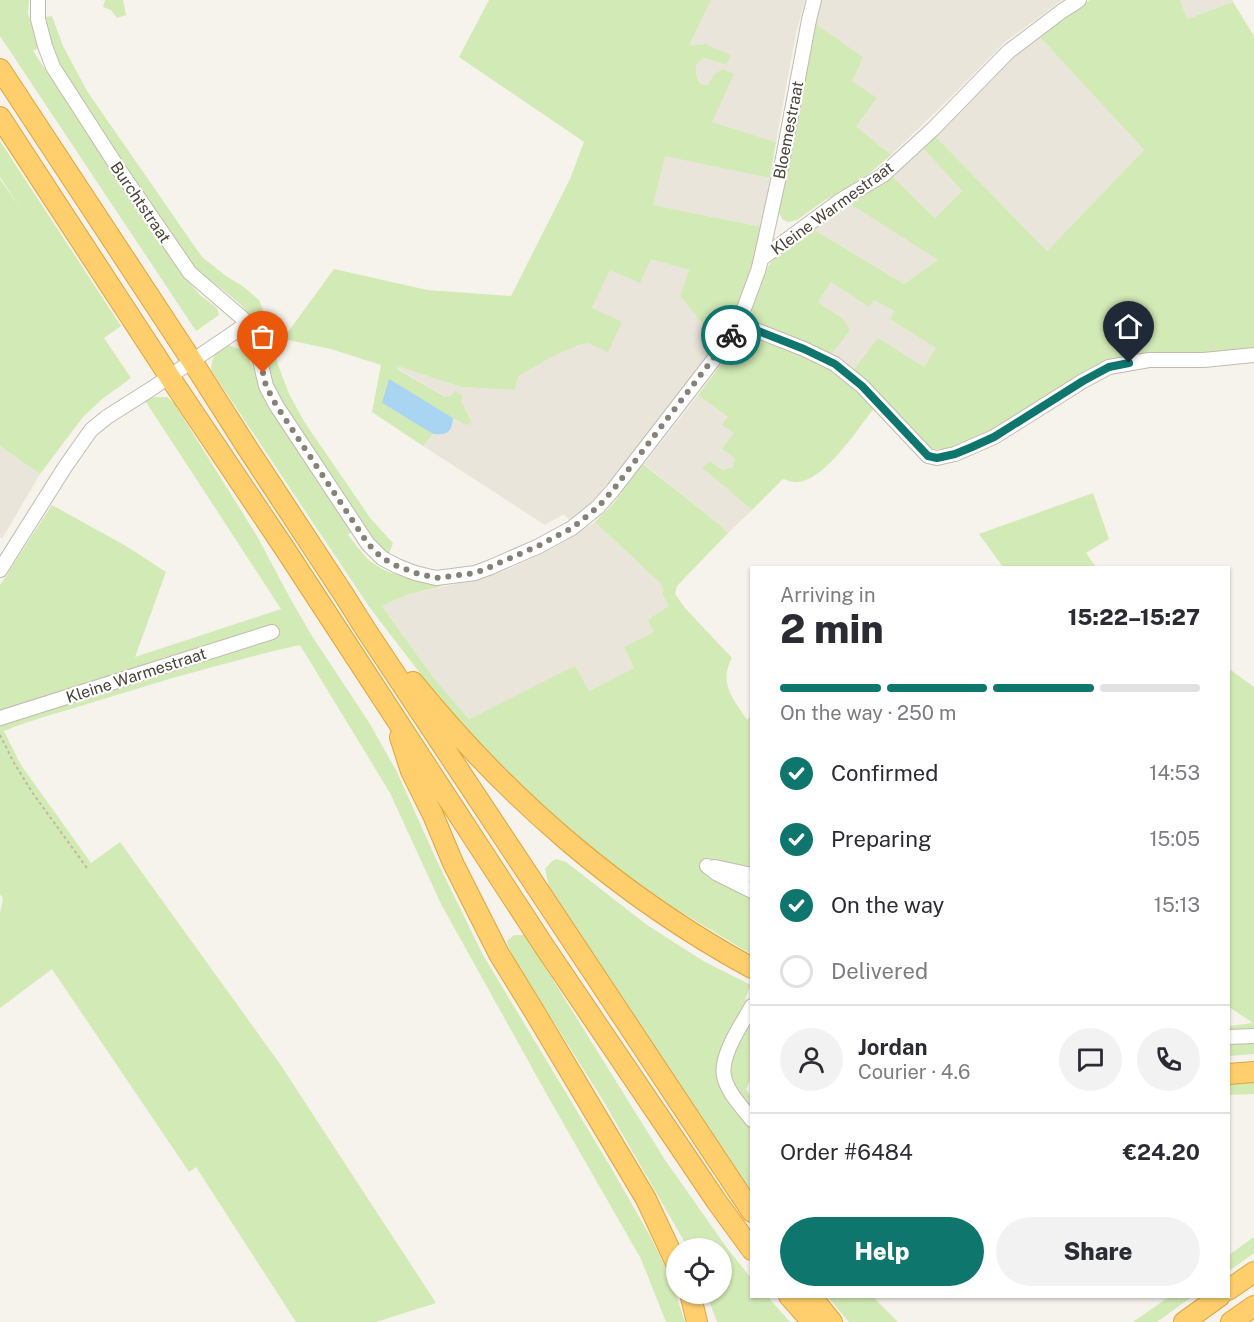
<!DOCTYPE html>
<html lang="en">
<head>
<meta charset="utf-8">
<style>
	:root { --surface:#fff; --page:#f2f2f3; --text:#2b2b33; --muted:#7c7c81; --line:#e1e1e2; --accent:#0f766e }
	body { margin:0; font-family:"Public Sans",sans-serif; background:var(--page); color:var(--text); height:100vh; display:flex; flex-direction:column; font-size:22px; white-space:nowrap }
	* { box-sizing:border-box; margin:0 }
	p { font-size:20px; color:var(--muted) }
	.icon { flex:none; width:33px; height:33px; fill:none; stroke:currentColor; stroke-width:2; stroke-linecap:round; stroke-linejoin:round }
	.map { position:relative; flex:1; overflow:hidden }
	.side { position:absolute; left:750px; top:566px; width:480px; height:732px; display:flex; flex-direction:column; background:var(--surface); border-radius:0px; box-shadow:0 2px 4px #0004 }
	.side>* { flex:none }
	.tools { position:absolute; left:666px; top:1238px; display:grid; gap:12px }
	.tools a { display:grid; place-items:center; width:66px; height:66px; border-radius:50%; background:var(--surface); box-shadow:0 2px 4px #0004; font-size:30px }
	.pin { position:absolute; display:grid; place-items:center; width:51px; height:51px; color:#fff; margin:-62px -26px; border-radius:50% 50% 50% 0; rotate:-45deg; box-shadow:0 0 6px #0007 }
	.pin .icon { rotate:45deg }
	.courier { position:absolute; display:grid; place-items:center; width:60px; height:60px; margin:-30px; border:4px solid #0f766e; border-radius:50%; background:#fff; color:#222; box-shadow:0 2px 8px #0007 }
	.summary em { font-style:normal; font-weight:800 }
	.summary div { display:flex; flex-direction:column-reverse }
	.summary { display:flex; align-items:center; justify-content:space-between; height:102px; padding:0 30px }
	h1 { font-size:39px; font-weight:800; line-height:45px }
	.bar { display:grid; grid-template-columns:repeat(4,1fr); gap:9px 6px; align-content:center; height:72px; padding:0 30px }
	.bar i { height:8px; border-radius:4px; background:var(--line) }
	.bar .on { background:var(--accent) }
	.bar p { grid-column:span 4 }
	.line { display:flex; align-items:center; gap:15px; padding:0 30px; border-top:2px solid var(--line) }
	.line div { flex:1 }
	.round { display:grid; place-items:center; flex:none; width:63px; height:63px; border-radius:32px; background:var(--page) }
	ol { padding:0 30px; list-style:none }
	li { display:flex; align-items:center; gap:18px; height:66px }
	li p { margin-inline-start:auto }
	li .icon { padding:6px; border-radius:50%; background:var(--accent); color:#fff; stroke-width:4 }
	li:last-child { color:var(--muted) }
	li i { width:33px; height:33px; border:3px solid var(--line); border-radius:50% }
	.primary-button { display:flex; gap:12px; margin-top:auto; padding:12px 30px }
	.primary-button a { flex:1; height:69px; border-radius:36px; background:var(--accent); color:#fff; font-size:24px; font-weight:800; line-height:69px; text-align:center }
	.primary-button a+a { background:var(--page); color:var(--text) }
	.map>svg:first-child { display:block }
</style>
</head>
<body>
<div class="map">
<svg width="1254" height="1322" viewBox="0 0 1254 1322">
	<rect width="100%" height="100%" fill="#f6f3ec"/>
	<!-- residential -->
	<path fill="#eae5da" d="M 711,0 L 805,0 L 796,33 L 776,142 L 712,122 L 714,74 L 708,85 L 701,84 L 695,70 L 696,65 L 699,60 L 703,58 L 726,65 L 689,46 Z
		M 822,0 L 1062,0 L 1005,42 L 947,101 L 891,155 L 856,126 L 852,81 L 814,23 Z
		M 1180,0 L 1233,0 L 1233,2 L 1187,19 Z
		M 1039,36 L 1144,150 L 1047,251 L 934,135 L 1010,59 Z
		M 923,148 L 962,191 L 935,218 L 892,176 Z
		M 665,155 L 770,178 L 762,227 L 652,205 Z
		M 849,203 L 939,260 L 904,284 L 813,229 Z
		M 651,258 L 689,270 L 680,296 L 718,343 L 598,496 L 583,510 L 570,521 L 564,514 L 545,525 L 423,446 L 433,434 L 441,435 L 453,425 L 453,418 L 462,423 L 471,419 L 461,401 L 463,396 L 445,397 L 397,368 L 397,366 L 461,387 L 515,390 L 517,378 L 541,362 L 562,351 L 588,343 L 622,323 L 592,308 L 610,269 Z
		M 831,282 L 869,307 L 874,300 L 894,311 L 890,319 L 937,348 L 924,367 L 852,372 L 830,356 L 818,302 Z
		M 698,395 L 728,417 L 734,432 L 735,458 L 734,467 L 724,470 L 710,461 L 703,469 L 752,510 L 728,533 L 719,524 L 644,464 Z
		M 0,446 L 40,474 L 2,539 L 0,537 Z
		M 595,522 L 662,585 L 663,595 L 669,606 L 654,632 L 624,647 L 634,668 L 589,691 L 575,667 L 469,719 L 433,677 L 382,606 L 406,595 L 479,579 L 509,569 L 556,547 Z"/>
	<!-- green -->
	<path fill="#d2eab5" d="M 0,0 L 29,0 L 28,13 L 38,48 L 33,51 L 89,136 L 182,274 L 200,295 L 217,308 L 219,315 L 196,331 L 0,36 Z
		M 105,0 L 123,0 L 126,15 L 117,18 L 111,10 L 103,7 Z
		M 489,0 L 711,0 L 689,46 L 705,44 L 731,55 L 726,65 L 704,58 C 692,63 695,75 701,84 L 708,85 L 714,74 L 723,69 L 734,74 L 712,122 L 776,142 L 770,178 L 665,156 L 653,205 L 762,227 C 752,269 740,306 718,343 L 680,296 L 689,270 L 651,259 L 640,283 L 610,270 L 592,308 L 622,322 L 608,352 L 588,343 C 562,349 540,363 518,377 L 515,390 L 461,387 L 397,366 L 397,369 L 445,397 L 451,396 L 455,391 L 463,396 L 461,401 L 471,420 L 470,423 L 466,425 L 447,415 L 382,403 L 433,434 L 423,446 L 372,412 L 381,365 L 331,349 L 283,339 L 334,269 L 427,290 L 511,296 L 570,179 L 584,142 L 459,57 Z
		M 1090,0 L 1180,0 L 1187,19 L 1233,2 L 1254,36 L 1254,348 C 1238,350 1221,354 1204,355 C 1168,356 1130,350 1096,366 C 1054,386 972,459 927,448 L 852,372 L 878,338 L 924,367 L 936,348 L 890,319 L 894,311 L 874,300 L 869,307 L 831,282 L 818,302 L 843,319 L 850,330 L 830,356 L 759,324 C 749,315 752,310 755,299 C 759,287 762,274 769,265 C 781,250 798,240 813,229 L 904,284 L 938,260 L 849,203 L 892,176 L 935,218 L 962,191 L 923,148 L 934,135 L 1047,251 L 1144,150 L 1039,36 Z
		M 52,16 L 63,46 L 87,91 L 202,257 L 226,276 L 244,287 L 259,300 L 276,344 L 277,362 L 289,394 L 305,423 L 371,519 L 393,543 L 389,554 L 374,544 L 274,390 C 267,369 269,343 256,323 C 239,296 206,282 186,257 L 60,67 L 51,44 L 46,17 Z
		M 814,23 L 863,57 L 852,81 L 877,98 L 856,126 L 891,155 L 871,172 L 848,188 L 825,200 L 797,220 L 788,222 L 783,220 L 779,213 Z
		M 0,141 L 121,326 L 104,338 L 131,378 L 101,400 L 83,417 L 40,474 L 0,446 L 0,179 L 21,209 L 0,177 Z
		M 748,335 L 755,336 L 821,363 L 842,377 L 875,407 C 859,427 824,482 797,482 C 793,483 787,480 783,479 L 752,510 L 702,468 L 710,461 L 723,470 L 733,467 L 735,458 L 722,449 L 734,433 L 722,425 L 728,417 L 698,395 L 735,346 Z
		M 228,345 L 243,350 L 249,358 L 264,399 L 352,531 L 348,535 C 355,543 362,554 370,561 C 391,577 419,581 443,586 L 406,595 L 382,606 L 433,677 L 469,719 L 575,666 L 589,691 L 634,668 L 624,647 L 654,632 L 648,620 L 669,606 L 663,595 L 662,585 L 595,522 L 613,504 L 643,464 L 719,524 L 728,533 L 677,586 L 675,594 L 685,608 L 732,658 C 718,683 733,698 747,720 L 751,716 L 751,954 L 654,896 L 589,848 L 507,774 L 436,694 L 370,608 L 211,370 C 213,355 214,351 228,345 Z
		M 157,397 L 167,397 L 174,403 L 257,536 L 290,598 L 312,636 L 370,724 L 397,772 L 436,859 L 483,955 L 610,1166 L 649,1234 L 669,1274 L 685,1322 L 666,1322 L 641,1259 L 546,1093 L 441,904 L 390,793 L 300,645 C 228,661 157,682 87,704 C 59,713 30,720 4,731 L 21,765 L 91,863 L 120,842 L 280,1064 L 436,1303 L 376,1322 L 296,1322 L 196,1167 L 189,1172 L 52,969 L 0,1008 L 0,913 L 3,899 L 0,894 L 0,723 L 151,665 L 0,710 L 0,585 L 52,505 L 126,546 L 166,572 L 135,657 L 281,609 L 144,399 Z
		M 1093,493 L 1109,539 L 1086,553 L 1096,567 L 1003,567 L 979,534 Z
		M 1228,668 L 1254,687 L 1254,1054 L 1229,1056 L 1229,1026 L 1253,1023 L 1229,1007 Z
		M 556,859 L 566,862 L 647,925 L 705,962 L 751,985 L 745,999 L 752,1002 L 751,1078 L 746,1089 L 751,1097 L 751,1195 L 579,934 L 549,887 L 545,869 L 551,862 Z
		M 514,935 L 525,935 L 665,1160 L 727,1248 L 751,1278 L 752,1296 L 767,1296 L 790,1322 L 717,1322 L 706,1293 L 722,1293 L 722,1248 L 688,1248 L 604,1102 L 511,954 L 507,941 Z
		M 1254,1082 L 1254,1094 L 1229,1095 L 1228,1083 Z
		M 1254,1237 L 1254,1253 L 1229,1271 L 1229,1255 Z
		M 827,1296 L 872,1296 L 898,1322 L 849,1322 Z
		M 1170,1296 L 1193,1296 L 1157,1322 L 1133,1322 Z"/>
	<!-- water -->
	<path fill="#a9d4f2" d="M 389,379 L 453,418 C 453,431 446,436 433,434 L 382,403 Z"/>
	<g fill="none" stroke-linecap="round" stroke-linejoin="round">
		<defs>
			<path id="minor" d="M 761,259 L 783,158 L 809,20 L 814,0
				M 248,323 L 254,335 L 266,386 L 276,405 L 368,544 L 382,558 L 397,566 L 415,573 L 436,578 L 452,576 L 475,573 L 491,567 L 539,546 L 572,528 L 598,507 L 613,490 L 728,341 L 742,314 L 758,271 L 761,259 L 841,200 L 883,175 L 933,129 L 1008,52 L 1062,11 L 1079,0
				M 738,323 L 804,349 L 835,364 L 862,386 L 928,456 L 937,458 L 955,454 L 994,437 L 1083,381 L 1109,367 L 1149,360 L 1204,360 L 1254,355
				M 0,570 L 65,467 L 91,430 L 107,417 L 151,389 L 248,323 L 190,273 L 120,171 L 53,67 L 45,46 L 38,19 L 38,0
				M 0,718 L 272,632
				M 707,866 L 716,873 L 752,891
				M 715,867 L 752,875
				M 752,1006 C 742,1024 720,1055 724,1076 C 727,1092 742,1107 752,1120
				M 1228,1037 L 1254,1036"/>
			<path id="highway" d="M 0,69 L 192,361 L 248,449 L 344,595 L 366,630 L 752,1212
				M 0,117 L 169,376 L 285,549 L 544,946 L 717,1202 L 752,1250
				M 413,682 C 506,797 621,897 752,968
				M 400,737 L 411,771 L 433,815 L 453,863 L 499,954 L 534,1011 L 646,1199 L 676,1263
				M 1228,1074 L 1254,1072
				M 1228,1290 L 1254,1272
				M 690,1293 L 697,1322
				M 789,1296 L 812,1322
				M 811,1296 L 832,1322
				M 1184,1322 L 1220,1296
				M 1231,1322 L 1254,1306"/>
		</defs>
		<!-- minor casing -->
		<use href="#minor" stroke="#c2bbae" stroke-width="16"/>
		<!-- highway casing -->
		<use href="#highway" stroke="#e0a43c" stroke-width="22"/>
		<!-- path -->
		<path stroke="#c4b79f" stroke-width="2" stroke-dasharray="3 3" stroke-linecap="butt" d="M 0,735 L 14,763 L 34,795 L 87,868"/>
		<!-- minor -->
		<use href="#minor" stroke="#fff" stroke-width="14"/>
		<!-- highway -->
		<use href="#highway" stroke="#ffcf6e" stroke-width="20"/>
	</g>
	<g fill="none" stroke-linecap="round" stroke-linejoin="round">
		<!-- done -->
		<path stroke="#878178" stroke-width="6" stroke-dasharray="0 10.8" d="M 263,373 L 266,386 L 276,405 L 368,544 L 382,558 L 397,566 L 416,573 L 436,578 L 452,576 L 475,573 L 490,567 L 538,546 L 572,528 L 598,507 L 613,490 L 731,335"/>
		<!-- route -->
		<path stroke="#0f766e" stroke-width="8" d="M 731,335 L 738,323 L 804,349 L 835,364 L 862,386 L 928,456 L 937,458 L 955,454 L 972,447 L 994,437 L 1083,381 L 1109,367 L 1129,363"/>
	</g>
	<g text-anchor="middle" stroke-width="4.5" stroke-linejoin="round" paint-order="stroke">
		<!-- street labels -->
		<g font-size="16" fill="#4b4439" stroke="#fff">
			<text transform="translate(788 130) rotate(-79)" y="6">Bloemestraat</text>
			<text transform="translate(141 202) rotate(56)" y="6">Burchtstraat</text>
			<text transform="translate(832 208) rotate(-36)" y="6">Kleine Warmestraat</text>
			<text transform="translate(136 675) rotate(-18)" y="6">Kleine Warmestraat</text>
		</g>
	</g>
</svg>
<div class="tools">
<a><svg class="icon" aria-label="locate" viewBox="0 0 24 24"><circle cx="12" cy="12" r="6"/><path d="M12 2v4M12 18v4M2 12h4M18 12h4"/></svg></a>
</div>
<div class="pin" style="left:263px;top:373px;background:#ea580c"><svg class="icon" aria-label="bag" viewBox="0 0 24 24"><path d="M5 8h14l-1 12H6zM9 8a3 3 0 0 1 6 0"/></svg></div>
<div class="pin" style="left:1129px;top:363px;background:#1f2937"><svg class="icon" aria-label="home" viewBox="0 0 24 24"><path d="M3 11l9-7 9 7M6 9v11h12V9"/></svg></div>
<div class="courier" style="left:731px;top:335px"><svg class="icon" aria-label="bike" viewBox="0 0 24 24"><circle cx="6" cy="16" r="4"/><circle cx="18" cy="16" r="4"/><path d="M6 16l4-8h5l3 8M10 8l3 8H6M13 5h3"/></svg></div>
<section class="side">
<div class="summary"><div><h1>2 min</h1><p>Arriving in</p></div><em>15:22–15:27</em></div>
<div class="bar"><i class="on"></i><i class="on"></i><i class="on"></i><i></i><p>On the way · 250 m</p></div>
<ol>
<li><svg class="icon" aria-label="check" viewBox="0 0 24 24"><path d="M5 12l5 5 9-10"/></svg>Confirmed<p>14:53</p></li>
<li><svg class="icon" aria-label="check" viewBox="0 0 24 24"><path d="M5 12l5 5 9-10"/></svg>Preparing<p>15:05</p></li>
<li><svg class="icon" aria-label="check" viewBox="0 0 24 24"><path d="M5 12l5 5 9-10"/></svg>On the way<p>15:13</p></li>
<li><i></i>Delivered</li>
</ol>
<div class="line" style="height:108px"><a class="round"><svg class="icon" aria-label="person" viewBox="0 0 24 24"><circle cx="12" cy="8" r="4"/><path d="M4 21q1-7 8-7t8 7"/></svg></a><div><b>Jordan</b><p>Courier · 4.6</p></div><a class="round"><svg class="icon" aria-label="chat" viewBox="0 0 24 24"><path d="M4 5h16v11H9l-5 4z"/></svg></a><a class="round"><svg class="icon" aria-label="phone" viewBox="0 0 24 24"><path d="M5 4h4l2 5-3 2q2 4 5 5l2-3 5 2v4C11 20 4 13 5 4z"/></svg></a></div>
<div class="line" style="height:78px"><div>Order #6484</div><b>€24.20</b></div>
<div class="primary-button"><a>Help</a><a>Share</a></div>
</section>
</div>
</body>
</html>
